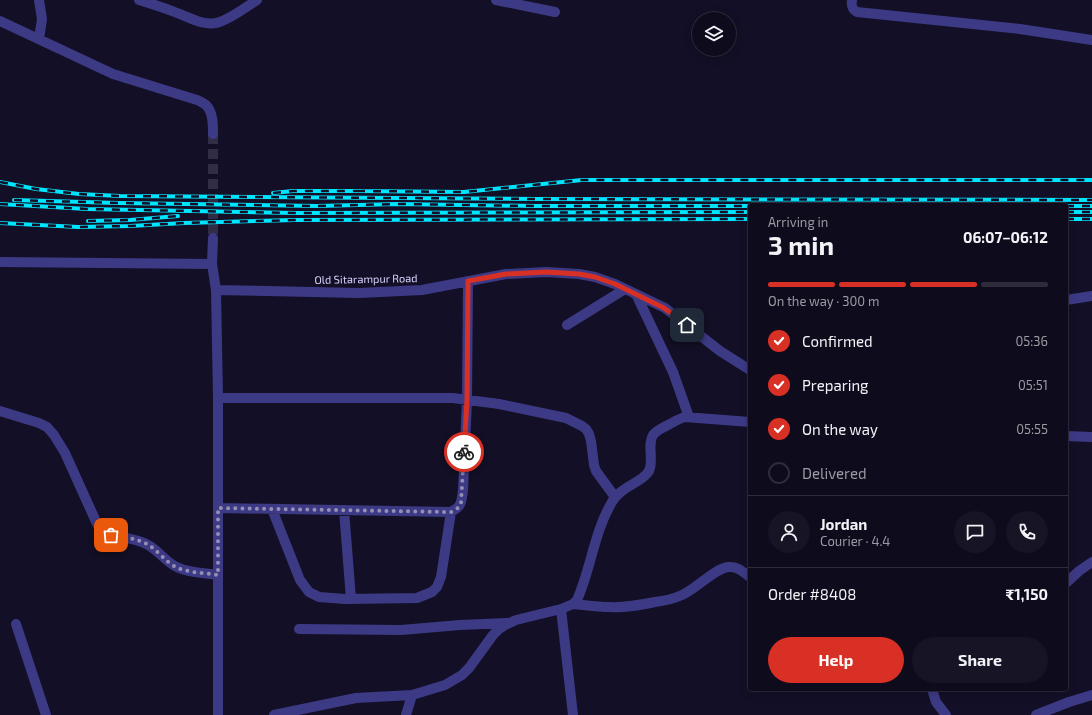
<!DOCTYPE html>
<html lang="en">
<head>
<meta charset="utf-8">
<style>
	:root { --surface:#0e0b1c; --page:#171425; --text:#f1f3f6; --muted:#9b9ba3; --line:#2e2b3b; --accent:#d93025 }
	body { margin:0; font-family:"Exo 2",sans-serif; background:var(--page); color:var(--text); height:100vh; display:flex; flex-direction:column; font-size:15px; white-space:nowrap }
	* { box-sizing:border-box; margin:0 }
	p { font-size:13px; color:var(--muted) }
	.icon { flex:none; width:22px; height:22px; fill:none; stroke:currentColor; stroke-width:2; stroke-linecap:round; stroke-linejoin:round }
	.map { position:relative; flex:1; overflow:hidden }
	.panel { position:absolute; left:748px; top:203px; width:320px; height:488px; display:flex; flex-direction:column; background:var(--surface); border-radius:4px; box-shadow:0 2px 10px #0003,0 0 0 1px var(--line) }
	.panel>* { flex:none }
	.buttons { position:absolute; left:692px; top:12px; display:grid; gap:8px }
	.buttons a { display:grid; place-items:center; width:44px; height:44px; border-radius:50%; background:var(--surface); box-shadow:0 2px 10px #0003,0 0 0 1px var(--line); font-size:20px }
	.pin { position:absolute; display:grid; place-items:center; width:34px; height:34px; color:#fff; margin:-17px; border-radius:8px; box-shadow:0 2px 6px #0006 }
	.courier { position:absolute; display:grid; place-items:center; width:40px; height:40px; margin:-20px; border:3px solid #d93025; border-radius:50%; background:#fff; color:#222; box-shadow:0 1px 5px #0007 }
	.summary em { font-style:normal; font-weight:700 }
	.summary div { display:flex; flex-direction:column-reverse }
	.summary { display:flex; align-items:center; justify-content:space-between; height:68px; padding:0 20px }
	h1 { font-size:26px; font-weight:700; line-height:30px }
	.bar { display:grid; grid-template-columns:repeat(4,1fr); gap:6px 4px; align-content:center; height:48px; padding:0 20px }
	.bar i { height:5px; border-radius:3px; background:var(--line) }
	.bar .current { background:var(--accent) }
	.bar p { grid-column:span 4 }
	.line { display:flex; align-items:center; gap:10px; padding:0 20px; border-top:1px solid var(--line) }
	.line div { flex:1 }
	.round { display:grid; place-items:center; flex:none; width:42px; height:42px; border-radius:21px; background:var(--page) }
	ol { padding:0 20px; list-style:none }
	li { display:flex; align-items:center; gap:12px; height:44px }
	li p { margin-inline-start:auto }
	li .icon { padding:4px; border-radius:50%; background:var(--accent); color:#fff; stroke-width:4 }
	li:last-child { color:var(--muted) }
	li i { width:22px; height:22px; border:2px solid var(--line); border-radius:50% }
	.action { display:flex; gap:8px; margin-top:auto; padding:8px 20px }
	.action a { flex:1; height:46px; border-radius:24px; background:var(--accent); color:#fff; font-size:16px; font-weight:700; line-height:46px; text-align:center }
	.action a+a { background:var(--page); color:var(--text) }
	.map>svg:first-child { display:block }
</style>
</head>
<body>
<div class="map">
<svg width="1092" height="715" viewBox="0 0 1092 715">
	<rect width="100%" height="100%" fill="#130f26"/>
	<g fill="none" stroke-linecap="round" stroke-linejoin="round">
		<!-- minor-tunnel -->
		<path stroke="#312d47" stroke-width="10" stroke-dasharray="10 5" stroke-linecap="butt" d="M 213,134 L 213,238"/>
		<!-- minor -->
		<path stroke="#3d3a85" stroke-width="10" d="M 139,0 C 152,4 165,8 177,13 C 189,17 203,26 216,23 C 228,21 246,7 257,0
			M 496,0 L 555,12
			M 852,0 C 851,6 852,9 857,12 L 1020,29 L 1092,40
			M 0,21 L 113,74 L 197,100 C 200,101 203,103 206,105 C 213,112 213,124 213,134
			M 39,39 L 42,19 L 39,0
			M 0,262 L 212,264 L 216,290 L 359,293 L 422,290 L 506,274 L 546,272 L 579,274 L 595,277 L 615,284 L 665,308 L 720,351 L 750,370
			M 212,264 L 213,238
			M 216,290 L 218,398 L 218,715
			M 636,294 L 673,372 L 689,417
			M 1066,300 L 1092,296
			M 567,325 L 625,289
			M 218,398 L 453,398 L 499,404 L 566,418 L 582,426 L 586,429 L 589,434 L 591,441 L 594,465 L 596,471 L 615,497
			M 0,411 L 39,423 L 47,427 L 54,435 L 65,453 L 98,526 C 110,539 129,536 144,543 C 158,548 165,563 179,568 C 190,573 206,573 218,575
			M 1066,436 L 1092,437
			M 218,508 L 451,512 C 462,506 461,503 463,491 L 467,400 L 468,281
			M 272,509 L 300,580 L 309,592 L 319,597 L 345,599 L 417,598 L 432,592 L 437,587 L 441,577 L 451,512
			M 344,510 L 351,599
			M 1066,583 L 1079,571 L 1092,562
			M 573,604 C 585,605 597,607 609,607 C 625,608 640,605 655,602 C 664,601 673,599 682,595 C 696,589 714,569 728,567 C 737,566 743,572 750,577
			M 561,609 L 573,715
			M 16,624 L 46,715
			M 299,629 L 401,630 L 460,625 L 507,623
			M 932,689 L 936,702 L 946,715
			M 274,715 L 356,698 L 412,695 L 445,685 L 462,675 L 469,668 L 493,635 L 499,629 L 505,625 L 516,620 L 561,609 L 573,604 L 577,600 C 591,569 594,532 612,502 C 621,486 642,483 649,471 C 654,460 647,445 653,435 C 656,431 662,428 666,426 C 672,423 678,419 685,417 L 750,422
			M 406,715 L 412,695
			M 1036,715 L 1069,702 L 1092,695"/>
		<defs>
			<path id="rail" d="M 0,182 L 36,189 L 79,194 L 120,196 L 537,199 L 1092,200
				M 357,191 L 464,192 L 582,180 L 1092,180
				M 273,193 L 293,191 L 362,191
				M 14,200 L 118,203 L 317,206 L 398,204 L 535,206 L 750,206
				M 0,204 L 87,209 L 296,213 L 750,212
				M 1066,206 L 1092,206
				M 1066,212 L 1092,212
				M 1066,219 L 1092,219
				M 88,221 L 130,220 L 178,216
				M 0,223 L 78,227 L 130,226 L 184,223 L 295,220 L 750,219"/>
		</defs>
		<!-- rail casing -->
		<use href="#rail" stroke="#00e5ff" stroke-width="4"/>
		<!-- rail -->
		<use href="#rail" stroke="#130f26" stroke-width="2.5" stroke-dasharray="8" stroke-linecap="butt"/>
	</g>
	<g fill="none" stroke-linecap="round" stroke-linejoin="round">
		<!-- done -->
		<path stroke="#948fb3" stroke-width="4" stroke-dasharray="0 7.2" d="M 111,535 C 122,537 136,538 147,544 C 158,550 166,563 178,568 C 190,573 206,573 218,575 L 218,508 L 451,512 L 458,508 L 461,503 L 464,452"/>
		<!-- route -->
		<path stroke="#d93025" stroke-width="5" d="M 464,452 L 467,400 L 468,281 L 506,274 L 546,272 L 579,274 L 595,277 L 615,284 L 664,308 L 687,325"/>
	</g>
	<g text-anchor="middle" stroke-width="3" stroke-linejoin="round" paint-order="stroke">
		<!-- street labels -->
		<g font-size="11" fill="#d9d4ff" stroke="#130f26">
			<text transform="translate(366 279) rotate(-1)" y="4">Old Sitarampur Road</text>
		</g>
	</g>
</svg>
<div class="buttons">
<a><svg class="icon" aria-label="layers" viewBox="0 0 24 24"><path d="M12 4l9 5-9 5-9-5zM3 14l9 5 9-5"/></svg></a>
</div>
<div class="pin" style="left:111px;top:535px;background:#ea580c"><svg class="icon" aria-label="bag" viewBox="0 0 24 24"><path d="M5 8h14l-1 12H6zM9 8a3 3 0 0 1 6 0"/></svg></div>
<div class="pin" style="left:687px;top:325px;background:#1f2937"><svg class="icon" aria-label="home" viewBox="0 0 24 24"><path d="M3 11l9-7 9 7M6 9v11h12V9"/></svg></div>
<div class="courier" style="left:464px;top:452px"><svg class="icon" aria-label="bike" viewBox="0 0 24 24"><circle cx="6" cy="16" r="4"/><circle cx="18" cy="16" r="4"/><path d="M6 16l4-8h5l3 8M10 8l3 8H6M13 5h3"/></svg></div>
<section class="panel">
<div class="summary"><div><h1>3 min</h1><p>Arriving in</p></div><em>06:07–06:12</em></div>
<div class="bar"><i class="current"></i><i class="current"></i><i class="current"></i><i></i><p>On the way · 300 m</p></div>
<ol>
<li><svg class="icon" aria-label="check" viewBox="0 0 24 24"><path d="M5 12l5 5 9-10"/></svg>Confirmed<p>05:36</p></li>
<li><svg class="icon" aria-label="check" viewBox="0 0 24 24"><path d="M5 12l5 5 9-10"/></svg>Preparing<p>05:51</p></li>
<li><svg class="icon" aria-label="check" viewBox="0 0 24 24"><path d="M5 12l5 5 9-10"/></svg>On the way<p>05:55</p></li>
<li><i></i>Delivered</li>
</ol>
<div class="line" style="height:72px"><a class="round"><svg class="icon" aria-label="person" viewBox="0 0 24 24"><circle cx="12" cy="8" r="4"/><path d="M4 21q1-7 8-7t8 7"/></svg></a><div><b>Jordan</b><p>Courier · 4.4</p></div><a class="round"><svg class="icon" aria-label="chat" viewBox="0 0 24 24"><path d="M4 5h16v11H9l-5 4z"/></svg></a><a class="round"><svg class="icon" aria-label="phone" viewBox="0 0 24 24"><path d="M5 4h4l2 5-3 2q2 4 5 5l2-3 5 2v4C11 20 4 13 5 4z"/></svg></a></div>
<div class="line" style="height:52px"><div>Order #8408</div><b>₹1,150</b></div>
<div class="action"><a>Help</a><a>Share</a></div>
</section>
</div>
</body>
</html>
